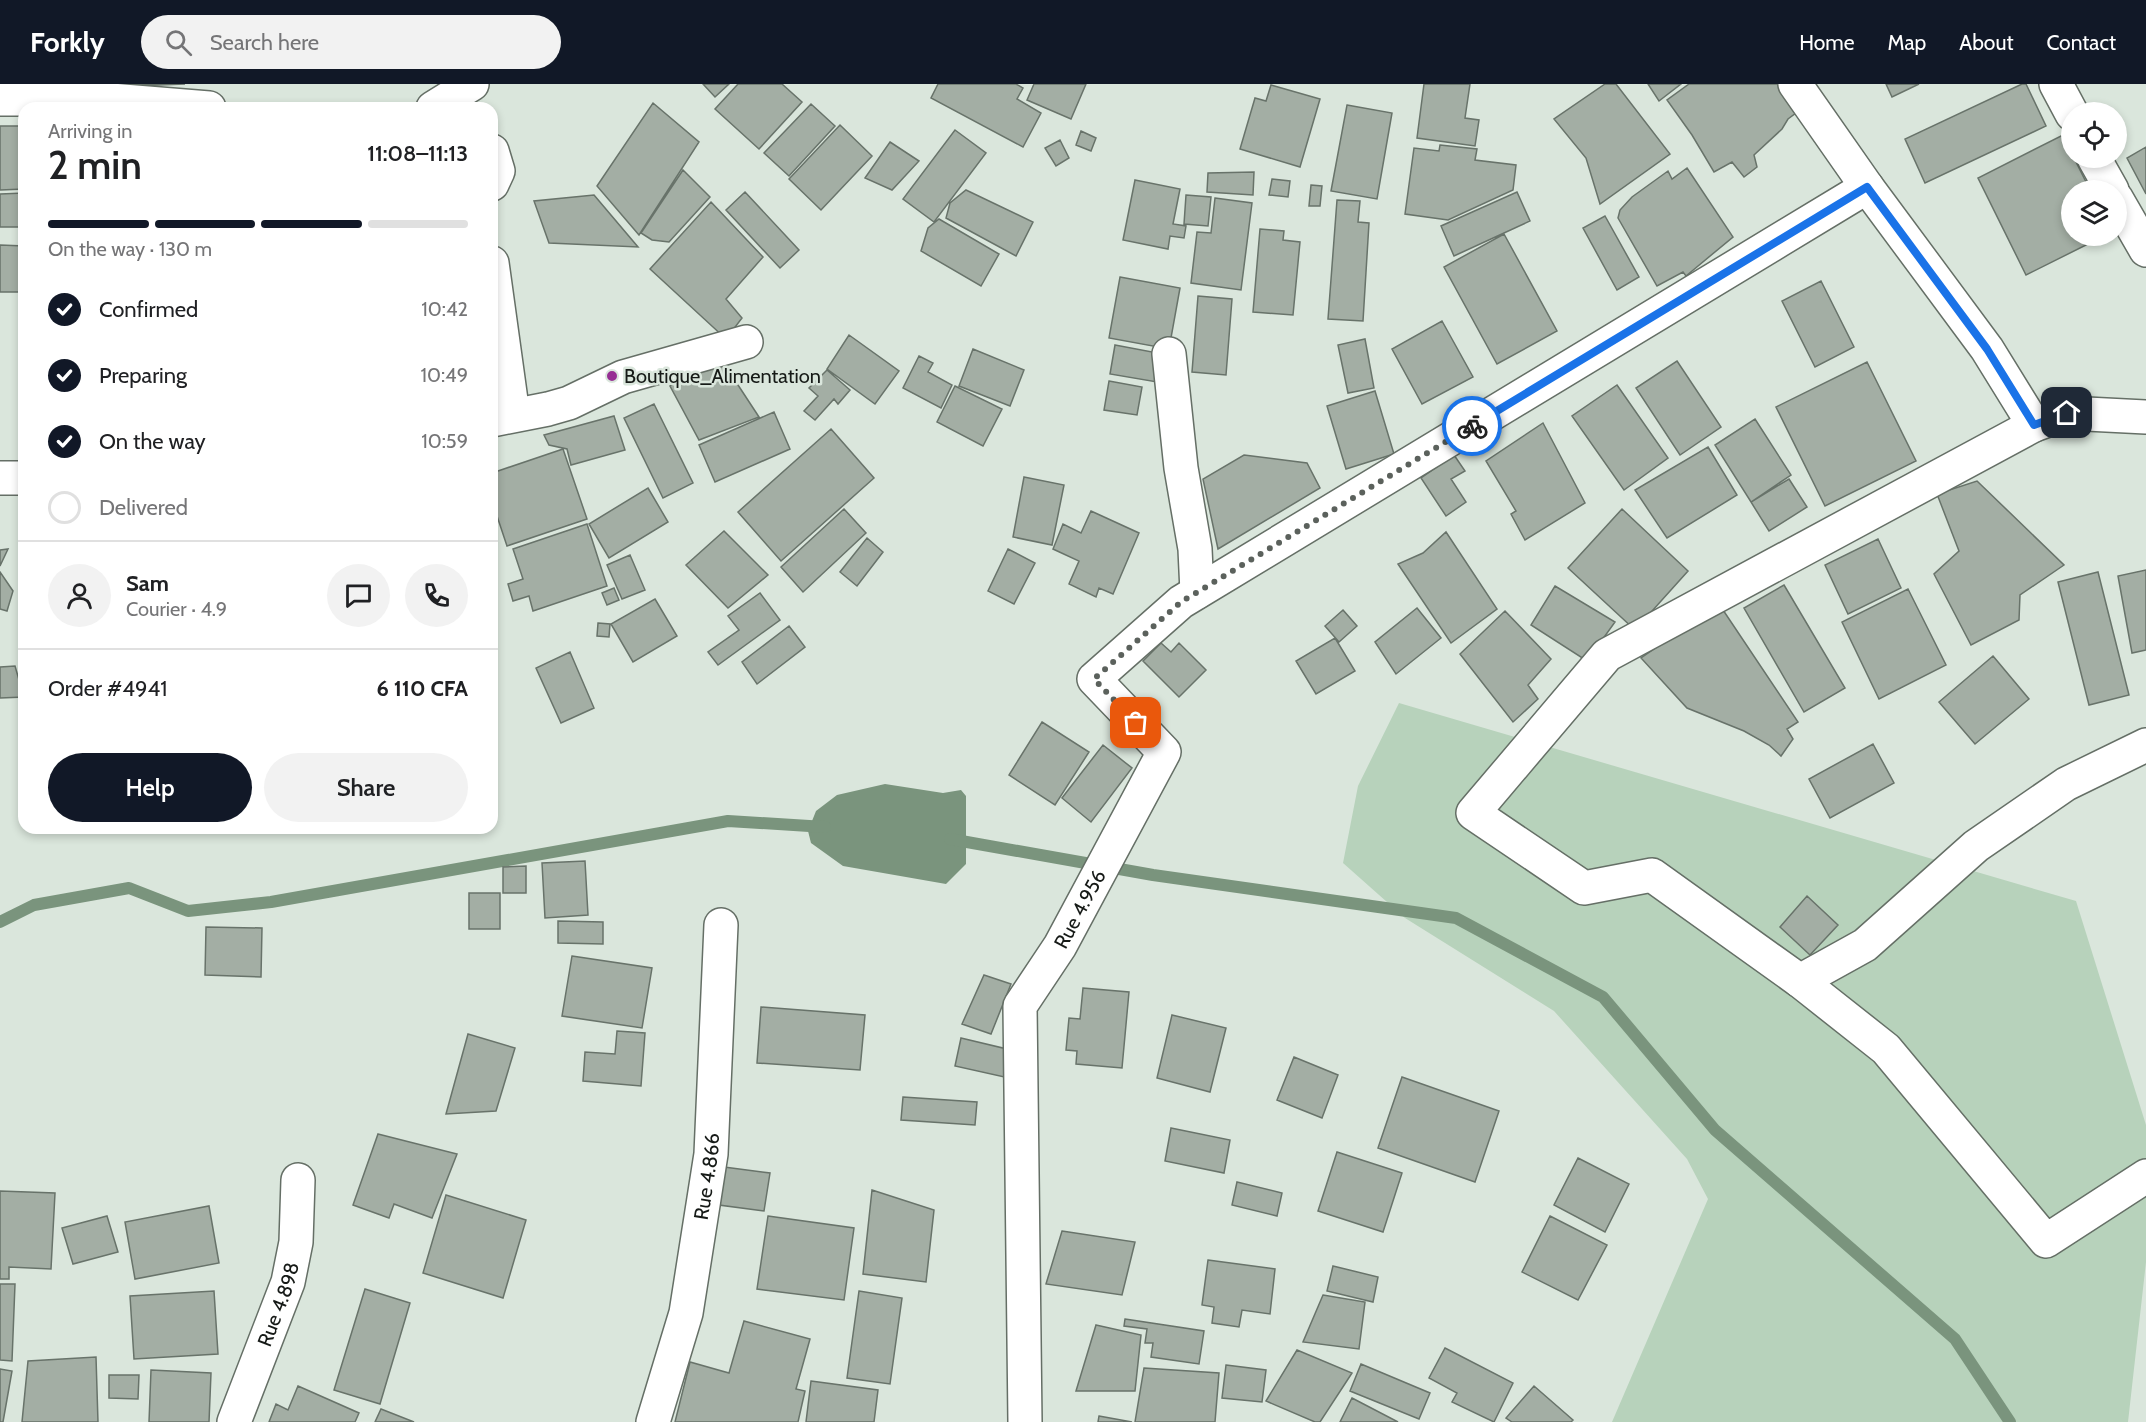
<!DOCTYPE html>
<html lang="en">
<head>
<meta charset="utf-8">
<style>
	:root { --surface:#fff; --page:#f2f2f2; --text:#202124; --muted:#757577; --line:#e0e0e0; --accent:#111827 }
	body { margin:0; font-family:Cabin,sans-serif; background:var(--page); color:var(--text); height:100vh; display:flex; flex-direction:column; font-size:22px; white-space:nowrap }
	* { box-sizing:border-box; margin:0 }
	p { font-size:20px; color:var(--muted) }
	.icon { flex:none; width:33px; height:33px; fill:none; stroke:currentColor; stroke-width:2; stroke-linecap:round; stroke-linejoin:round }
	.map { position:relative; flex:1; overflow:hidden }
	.drawer { position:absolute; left:18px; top:18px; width:480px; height:732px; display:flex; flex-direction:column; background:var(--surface); border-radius:18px; box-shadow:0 3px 9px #0003 }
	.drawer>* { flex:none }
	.fabs { position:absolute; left:2061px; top:18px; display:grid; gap:12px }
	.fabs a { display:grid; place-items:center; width:66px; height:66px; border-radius:50%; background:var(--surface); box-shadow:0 3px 9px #0003; font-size:30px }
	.pin { position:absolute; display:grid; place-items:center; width:51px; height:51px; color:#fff; margin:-26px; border-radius:12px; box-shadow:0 3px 9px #0006 }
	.courier { position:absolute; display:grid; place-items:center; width:60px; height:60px; margin:-30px; border:4px solid #1a73e8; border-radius:50%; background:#fff; color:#222; box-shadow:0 2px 8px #0007 }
	.head em { font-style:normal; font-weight:600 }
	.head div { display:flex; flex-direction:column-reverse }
	.head { display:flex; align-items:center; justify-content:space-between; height:102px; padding:0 30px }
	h1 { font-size:39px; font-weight:600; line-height:45px }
	.bar { display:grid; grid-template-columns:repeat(4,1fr); gap:9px 6px; align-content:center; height:72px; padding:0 30px }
	.bar i { height:8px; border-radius:4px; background:var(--line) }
	.bar .current { background:var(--accent) }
	.bar p { grid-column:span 4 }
	.line { display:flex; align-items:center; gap:15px; padding:0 30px; border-top:2px solid var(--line) }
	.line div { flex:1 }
	.round { display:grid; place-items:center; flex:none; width:63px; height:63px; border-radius:32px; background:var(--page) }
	ol { padding:0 30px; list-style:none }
	li { display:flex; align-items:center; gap:18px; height:66px }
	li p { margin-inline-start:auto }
	li .icon { padding:6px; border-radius:50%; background:var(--accent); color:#fff; stroke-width:4 }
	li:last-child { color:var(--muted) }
	li i { width:33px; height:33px; border:3px solid var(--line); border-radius:50% }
	.button { display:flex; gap:12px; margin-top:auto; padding:12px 30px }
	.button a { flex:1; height:69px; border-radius:36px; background:var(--accent); color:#fff; font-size:24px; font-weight:600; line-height:69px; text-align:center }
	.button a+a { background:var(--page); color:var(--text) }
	header { display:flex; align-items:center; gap:36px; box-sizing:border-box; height:84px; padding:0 30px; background:var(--accent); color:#fff }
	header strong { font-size:28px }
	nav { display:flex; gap:33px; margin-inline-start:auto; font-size:21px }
	.search { width:420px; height:54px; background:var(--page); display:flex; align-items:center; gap:15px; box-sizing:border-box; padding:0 21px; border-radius:33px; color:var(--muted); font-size:22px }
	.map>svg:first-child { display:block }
</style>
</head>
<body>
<header>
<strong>Forkly</strong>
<div class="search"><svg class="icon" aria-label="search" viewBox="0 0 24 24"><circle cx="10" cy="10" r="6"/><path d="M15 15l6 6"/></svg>Search here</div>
<nav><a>Home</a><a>Map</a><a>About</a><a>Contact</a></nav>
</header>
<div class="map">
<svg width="2146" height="1338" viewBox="0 0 2146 1338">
	<rect width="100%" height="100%" fill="#dae6dc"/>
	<!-- green -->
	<path fill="#b7d2bb" d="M 1399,619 L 2076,817 L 2146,1041 L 2146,1178 L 2128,1338 L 1612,1338 L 1708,1115 L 1687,1075 L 1554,927 L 1405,834 L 1343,779 L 1358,702 Z"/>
	<!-- water -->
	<path fill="#7a947d" d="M 885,700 L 943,709 L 961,706 L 966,712 L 966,780 L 946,800 L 843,782 L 811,759 L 808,747 L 816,727 L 837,711 Z"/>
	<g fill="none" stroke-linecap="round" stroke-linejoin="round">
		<!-- stream -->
		<path stroke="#7a947d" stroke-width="12" d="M 950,755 L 1153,791 L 1456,834 L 1603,913 L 1715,1046 L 1955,1255 L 2010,1338
			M 0,838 L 34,821 L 129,804 L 188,827 L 271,818 L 728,737 L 825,743"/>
	</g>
	<!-- building -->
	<path fill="#a3aea4" stroke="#68736a" stroke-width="1.5" d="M 109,0 L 185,0 L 108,3 Z
		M 703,0 L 729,0 L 715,13 Z
		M 738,0 L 782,0 L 802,18 L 759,65 L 715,25 Z
		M 938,0 L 1016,0 L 1023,4 L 1017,15 L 1041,29 L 1023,63 L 931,14 Z
		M 1034,0 L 1086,0 L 1071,35 L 1027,16 Z
		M 1424,0 L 1470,0 L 1465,34 L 1479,36 L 1475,62 L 1417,54 Z
		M 1605,0 L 1616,0 L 1670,70 L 1600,120 L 1586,74 L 1554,35 Z
		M 1648,0 L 1681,0 L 1659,17 Z
		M 1689,0 L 1784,0 L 1800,26 L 1788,35 L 1782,45 L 1754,71 L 1757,83 L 1744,93 L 1732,78 L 1714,88 L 1692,51 L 1667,16 Z
		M 1886,0 L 1919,0 L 1892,13 Z
		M 2022,0 L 2026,0 L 2046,42 L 1925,99 L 1905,55 Z
		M 1271,1 L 1320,15 L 1300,83 L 1240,65 L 1255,14 L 1266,17 Z
		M 653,19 L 699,58 L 639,151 L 597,102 Z
		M 811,20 L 835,42 L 789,92 L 764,69 Z
		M 1347,21 L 1392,29 L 1377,115 L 1331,107 Z
		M 840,41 L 872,72 L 821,126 L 789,95 Z
		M 0,42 L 24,42 L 24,105 L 0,106 Z
		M 955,46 L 986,69 L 934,138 L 903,115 Z
		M 1081,47 L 1096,54 L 1091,67 L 1076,61 Z
		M 2063,51 L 2072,68 L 2072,74 L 2074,74 L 2090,106 L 2072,106 L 2072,152 L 2104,152 L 2026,191 L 1978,94 Z
		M 1060,56 L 1069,74 L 1056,82 L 1045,64 Z
		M 890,58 L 919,77 L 892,106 L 865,94 Z
		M 1440,61 L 1477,65 L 1475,76 L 1516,81 L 1513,106 L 1448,136 L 1405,130 L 1414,64 L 1439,67 Z
		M 2146,63 L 2146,110 L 2127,74 Z
		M 1687,84 L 1733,153 L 1686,192 L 1683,188 L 1657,202 L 1618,134 L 1620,126 L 1632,113 L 1668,87 L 1672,95 Z
		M 683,86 L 710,113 L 669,158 L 652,156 L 641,149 Z
		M 1254,88 L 1253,111 L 1207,108 L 1208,89 Z
		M 1272,95 L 1290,97 L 1288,113 L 1269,111 Z
		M 1135,96 L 1180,105 L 1173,140 L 1186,142 L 1184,154 L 1170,152 L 1168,165 L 1123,156 Z
		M 1311,101 L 1322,102 L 1320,122 L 1309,122 Z
		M 966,106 L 1033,138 L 1016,172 L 946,134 L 950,119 Z
		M 745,108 L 799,166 L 780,184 L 726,126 Z
		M 1517,108 L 1530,137 L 1454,172 L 1441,142 Z
		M 24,109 L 24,143 L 0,143 L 0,110 Z
		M 594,111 L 638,163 L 549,159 L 534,117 Z
		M 1186,111 L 1211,113 L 1208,142 L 1184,140 Z
		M 1215,114 L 1252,119 L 1241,206 L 1191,199 L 1197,148 L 1211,149 Z
		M 1337,116 L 1360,117 L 1358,138 L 1369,139 L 1363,237 L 1328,235 Z
		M 711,118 L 763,173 L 726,215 L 742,234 L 726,255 L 650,185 Z
		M 1605,132 L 1639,193 L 1617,206 L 1583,144 Z
		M 939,135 L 999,170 L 981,202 L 921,167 L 928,144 Z
		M 1260,145 L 1284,147 L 1283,156 L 1300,158 L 1293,231 L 1253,228 Z
		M 1504,150 L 1557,247 L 1497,280 L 1444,183 Z
		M 0,161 L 24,162 L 24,208 L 0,208 Z
		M 1120,193 L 1180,204 L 1169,265 L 1109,254 Z
		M 1821,197 L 1854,263 L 1815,283 L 1782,217 Z
		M 1198,212 L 1232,215 L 1226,291 L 1192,288 Z
		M 1442,237 L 1473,293 L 1422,320 L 1392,265 Z
		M 849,251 L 899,287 L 875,320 L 827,285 Z
		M 1365,255 L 1374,304 L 1348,309 L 1338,261 Z
		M 1115,261 L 1163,270 L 1157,298 L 1110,290 Z
		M 973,265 L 1024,286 L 1010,322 L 959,302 Z
		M 719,272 L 759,333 L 699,356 L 670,302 Z
		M 919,272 L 933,279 L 928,288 L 952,301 L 941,324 L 903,304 Z
		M 1677,277 L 1721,343 L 1680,371 L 1636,304 Z
		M 1867,278 L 1916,377 L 1825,422 L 1776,323 Z
		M 827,286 L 850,306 L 838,320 L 834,315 L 815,336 L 804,327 L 818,312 L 809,304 Z
		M 1109,297 L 1142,303 L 1137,331 L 1104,326 Z
		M 1617,301 L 1668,374 L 1624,406 L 1572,332 Z
		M 955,302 L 1002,325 L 983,362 L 937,338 Z
		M 1375,307 L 1394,370 L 1346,385 L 1327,322 Z
		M 654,320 L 693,399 L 663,414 L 624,334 Z
		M 774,328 L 790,365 L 715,398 L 699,361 Z
		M 614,332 L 625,366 L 571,381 L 567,365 L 549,361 L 544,351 Z
		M 1755,335 L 1791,391 L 1751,418 L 1715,361 Z
		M 1543,339 L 1585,419 L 1525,456 L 1511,430 L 1516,427 L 1486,377 Z
		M 831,345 L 874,394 L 781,477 L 738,428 Z
		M 1708,363 L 1737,411 L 1667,454 L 1635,406 Z
		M 563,365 L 587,435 L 507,462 L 492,417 L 492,389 Z
		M 1452,368 L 1465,387 L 1451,395 L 1466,418 L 1446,432 L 1421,394 L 1438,382 L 1435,378 Z
		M 1244,371 L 1307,379 L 1320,404 L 1218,465 L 1203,395 Z
		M 1024,393 L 1064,401 L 1052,461 L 1013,453 Z
		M 1789,395 L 1807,423 L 1769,447 L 1751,418 Z
		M 1977,397 L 2064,481 L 2020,511 L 2019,536 L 1971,561 L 1934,490 L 1959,467 L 1937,410 Z
		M 648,404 L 668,438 L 609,474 L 589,440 Z
		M 844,425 L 866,449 L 803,508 L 781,483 Z
		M 1622,425 L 1688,487 L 1635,546 L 1568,484 Z
		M 1091,427 L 1139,449 L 1113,510 L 1099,504 L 1096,513 L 1069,500 L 1079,477 L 1053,465 L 1063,440 L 1081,449 Z
		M 587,440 L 607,502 L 533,527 L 529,512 L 513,517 L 508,500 L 523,495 L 513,465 Z
		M 724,447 L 768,491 L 728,524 L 686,481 Z
		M 1446,448 L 1497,525 L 1451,559 L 1398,480 L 1423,469 Z
		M 867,454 L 883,468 L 857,502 L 840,488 Z
		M 1878,455 L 1901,504 L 1848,530 L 1825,481 Z
		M 8,465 L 0,482 L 0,466 Z
		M 1008,465 L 1035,479 L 1014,520 L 988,507 Z
		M 630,471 L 645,506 L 622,515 L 607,481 Z
		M 2146,486 L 2146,566 L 2132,569 L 2118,492 Z
		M 0,488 L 13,507 L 7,527 L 0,525 Z
		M 2098,488 L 2129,611 L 2089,621 L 2058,498 Z
		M 1784,501 L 1845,604 L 1804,628 L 1744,524 Z
		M 1555,502 L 1615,538 L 1587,577 L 1531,541 Z
		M 614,504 L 619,516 L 607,521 L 602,509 Z
		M 1908,505 L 1946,581 L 1879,615 L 1842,538 Z
		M 760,509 L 780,536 L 718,581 L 708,568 L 739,546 L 728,532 Z
		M 655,515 L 677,552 L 633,578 L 611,540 Z
		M 1719,520 L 1798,638 L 1787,645 L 1793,655 L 1781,672 L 1769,661 L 1744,647 L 1687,624 L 1641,574 Z
		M 1417,524 L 1441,554 L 1396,590 L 1375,558 Z
		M 1343,526 L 1357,542 L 1339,558 L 1325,542 Z
		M 1505,527 L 1551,575 L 1528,601 L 1538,615 L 1513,638 L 1460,570 Z
		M 598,539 L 610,540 L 609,553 L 597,552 Z
		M 789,542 L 805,563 L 757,600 L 742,578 Z
		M 1335,554 L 1355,587 L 1316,610 L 1296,577 Z
		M 1161,559 L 1171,568 L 1179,559 L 1206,586 L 1179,613 L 1143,577 Z
		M 570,568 L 594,624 L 561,639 L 536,584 Z
		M 1993,572 L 2029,615 L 1975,660 L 1939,618 Z
		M 15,582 L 24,613 L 0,614 L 0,583 Z
		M 1042,638 L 1089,668 L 1055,721 L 1009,691 Z
		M 1873,660 L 1894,699 L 1830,734 L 1809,695 Z
		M 1103,661 L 1132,684 L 1091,738 L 1062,714 Z
		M 585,777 L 588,831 L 545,834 L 542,779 Z
		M 526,782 L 526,809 L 503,809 L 503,783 Z
		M 469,809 L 500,809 L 500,845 L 469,845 Z
		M 1807,812 L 1838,841 L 1810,871 L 1780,843 Z
		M 558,837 L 603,838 L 603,860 L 558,859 Z
		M 206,843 L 262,844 L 261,893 L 205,891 Z
		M 572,872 L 652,884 L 642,944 L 562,932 Z
		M 984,891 L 1011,900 L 991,950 L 962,940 Z
		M 1083,904 L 1129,908 L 1122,984 L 1076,980 L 1077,967 L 1066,966 L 1069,934 L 1080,935 Z
		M 761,923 L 865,931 L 860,986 L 757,979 Z
		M 1172,931 L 1226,944 L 1210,1008 L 1157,994 Z
		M 617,947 L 645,949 L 641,1002 L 583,997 L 585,968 L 615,970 Z
		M 468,950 L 515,964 L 496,1027 L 446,1030 Z
		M 961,954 L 1028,970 L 1022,997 L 955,982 Z
		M 1294,973 L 1338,991 L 1322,1034 L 1277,1016 Z
		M 1402,993 L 1499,1027 L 1475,1098 L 1378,1064 Z
		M 903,1013 L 977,1018 L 975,1041 L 901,1036 Z
		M 1171,1044 L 1230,1056 L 1224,1089 L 1165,1077 Z
		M 378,1050 L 457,1070 L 432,1134 L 394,1120 L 389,1134 L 353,1121 Z
		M 1337,1068 L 1402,1089 L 1383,1148 L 1318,1127 Z
		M 1578,1074 L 1629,1100 L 1605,1148 L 1554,1121 Z
		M 724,1083 L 770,1089 L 764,1127 L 719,1121 Z
		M 1237,1098 L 1282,1109 L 1277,1132 L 1232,1121 Z
		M 872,1106 L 934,1126 L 926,1198 L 863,1190 Z
		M 0,1107 L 55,1109 L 51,1185 L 9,1183 L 9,1195 L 0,1195 Z
		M 446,1111 L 526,1136 L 503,1214 L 423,1189 Z
		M 209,1122 L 219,1179 L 135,1195 L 125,1138 Z
		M 107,1132 L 118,1168 L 73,1180 L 62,1144 Z
		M 768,1132 L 854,1144 L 844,1216 L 757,1205 Z
		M 1550,1132 L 1607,1161 L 1578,1216 L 1522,1188 Z
		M 1062,1147 L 1135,1158 L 1122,1211 L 1046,1200 Z
		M 1208,1176 L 1275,1185 L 1270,1230 L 1242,1226 L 1239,1243 L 1212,1239 L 1214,1223 L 1202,1221 Z
		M 1333,1182 L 1378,1193 L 1373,1218 L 1327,1207 Z
		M 0,1200 L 15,1200 L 12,1277 L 0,1276 Z
		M 365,1205 L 410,1219 L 380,1320 L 334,1306 Z
		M 214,1207 L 218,1270 L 134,1275 L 130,1212 Z
		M 859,1207 L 902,1214 L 890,1300 L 847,1294 Z
		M 1323,1211 L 1365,1218 L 1359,1265 L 1303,1258 Z
		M 1125,1235 L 1204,1247 L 1199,1280 L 1151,1273 L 1153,1259 L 1145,1259 L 1147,1245 L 1124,1242 Z
		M 744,1237 L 810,1255 L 796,1305 L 805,1307 L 798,1338 L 675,1338 L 690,1278 L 729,1289 Z
		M 1096,1241 L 1141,1251 L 1135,1307 L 1076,1307 Z
		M 1445,1264 L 1513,1299 L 1494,1338 L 1452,1318 L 1457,1309 L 1429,1294 Z
		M 1297,1266 L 1352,1289 L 1320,1338 L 1315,1338 L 1266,1317 Z
		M 96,1273 L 98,1338 L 22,1338 L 28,1277 Z
		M 1361,1280 L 1430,1309 L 1419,1335 L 1350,1307 Z
		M 1226,1281 L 1266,1286 L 1262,1318 L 1222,1314 Z
		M 1144,1284 L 1219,1289 L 1215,1338 L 1135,1338 Z
		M 0,1285 L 12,1287 L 3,1338 L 0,1338 Z
		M 151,1286 L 211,1289 L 209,1338 L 149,1338 Z
		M 109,1291 L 139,1291 L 138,1315 L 109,1314 Z
		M 811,1297 L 878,1306 L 874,1338 L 806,1338 Z
		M 298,1302 L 359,1329 L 355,1338 L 269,1338 L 276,1320 L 288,1326 Z
		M 1534,1302 L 1573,1336 L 1571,1338 L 1512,1338 L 1506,1334 Z
		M 1352,1314 L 1398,1338 L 1340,1338 Z
		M 381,1325 L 414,1338 L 375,1338 Z
		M 1099,1332 L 1132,1338 L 1098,1338 Z"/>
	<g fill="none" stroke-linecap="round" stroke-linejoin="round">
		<defs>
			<g id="minor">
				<path d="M 1795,0 L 1867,103 L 1987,265 L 2034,341 L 2067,329 L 2146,333"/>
				<path d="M 2056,0 L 2072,30"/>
				<path d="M 0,15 L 99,15 L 209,24"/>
				<path d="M 433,24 L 472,0"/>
				<path d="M 492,67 L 498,87 L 492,100"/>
				<path d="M 2094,74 L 2112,106"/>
				<path d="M 2116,114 L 2146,166"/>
				<path d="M 492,179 L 513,331"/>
				<path d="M 1169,270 L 1181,384 L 1195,465 L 1197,508"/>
				<path d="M 492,336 L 548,325 L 569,319 L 623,293 L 746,258"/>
				<path d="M 2034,341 L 1607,571 L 1473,729 L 1584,804 L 1652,791 L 1800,897 L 1865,861 L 1976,762 L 2066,700 L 2146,661"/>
				<path d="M 0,394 L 24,394"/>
				<path d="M 1800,897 L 1886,965 L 2046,1157 L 2146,1092"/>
				<path id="s1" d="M 234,1338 L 288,1198 L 296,1158 L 298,1096"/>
				<path id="s2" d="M 653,1338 L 686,1229 L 711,1070 L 721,841"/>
				<path id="s3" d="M 1025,1338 L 1020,922 L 1060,862 L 1164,668 L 1094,595 L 1181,518 L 1867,103"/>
			</g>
		</defs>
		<!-- minor casing -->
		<use href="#minor" stroke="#656f66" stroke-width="36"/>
		<!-- minor -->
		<use href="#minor" stroke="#fff" stroke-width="33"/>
	</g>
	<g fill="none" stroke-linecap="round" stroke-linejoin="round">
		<!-- done -->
		<path stroke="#5b615c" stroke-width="6" stroke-dasharray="0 10.8" d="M 1136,639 L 1094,595 L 1181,518 L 1472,342"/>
		<!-- route -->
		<path stroke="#1a73e8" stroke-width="8" d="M 1472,342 L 1867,103 L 1987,265 L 2034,341 L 2067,329"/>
	</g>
	<!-- markers -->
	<circle fill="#962f93" stroke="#dae6dc" stroke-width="2" cx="612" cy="292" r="6"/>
	<g text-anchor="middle" stroke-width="5" stroke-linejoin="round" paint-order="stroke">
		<!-- poi labels -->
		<g font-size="20" fill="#161a17" stroke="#dae6dc" text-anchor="start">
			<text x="624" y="299">Boutique_Alimentation</text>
		</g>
		<!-- street labels -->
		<g font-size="20" fill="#161a17" stroke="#dae6dc">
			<text dy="7" stroke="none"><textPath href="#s3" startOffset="530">Rue 4.956</textPath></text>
			<text dy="7" stroke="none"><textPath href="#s2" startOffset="252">Rue 4.866</textPath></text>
			<text dy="7" stroke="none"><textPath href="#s1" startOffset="126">Rue 4.898</textPath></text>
		</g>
	</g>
</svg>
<div class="fabs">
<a><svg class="icon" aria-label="locate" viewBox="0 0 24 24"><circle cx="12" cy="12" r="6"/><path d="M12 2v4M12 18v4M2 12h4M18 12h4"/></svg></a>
<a><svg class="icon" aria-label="layers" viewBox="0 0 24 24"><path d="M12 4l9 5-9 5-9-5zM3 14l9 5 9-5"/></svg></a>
</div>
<div class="pin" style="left:1136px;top:639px;background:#ea580c"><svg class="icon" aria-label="bag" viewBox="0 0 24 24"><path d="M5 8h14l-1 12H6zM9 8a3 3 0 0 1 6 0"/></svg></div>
<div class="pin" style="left:2067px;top:329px;background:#1f2937"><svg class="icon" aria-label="home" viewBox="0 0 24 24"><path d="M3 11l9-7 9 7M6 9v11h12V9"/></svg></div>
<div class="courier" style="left:1472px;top:342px"><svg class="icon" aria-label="bike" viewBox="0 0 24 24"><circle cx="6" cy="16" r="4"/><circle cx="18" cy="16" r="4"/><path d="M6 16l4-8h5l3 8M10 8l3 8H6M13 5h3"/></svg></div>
<section class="drawer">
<div class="head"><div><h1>2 min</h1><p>Arriving in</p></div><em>11:08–11:13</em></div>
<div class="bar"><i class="current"></i><i class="current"></i><i class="current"></i><i></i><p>On the way · 130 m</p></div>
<ol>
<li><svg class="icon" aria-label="check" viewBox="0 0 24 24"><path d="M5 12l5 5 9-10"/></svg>Confirmed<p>10:42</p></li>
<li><svg class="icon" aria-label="check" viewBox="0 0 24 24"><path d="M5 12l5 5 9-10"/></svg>Preparing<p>10:49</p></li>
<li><svg class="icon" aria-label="check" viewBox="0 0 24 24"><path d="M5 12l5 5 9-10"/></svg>On the way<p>10:59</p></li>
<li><i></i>Delivered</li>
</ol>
<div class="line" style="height:108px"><a class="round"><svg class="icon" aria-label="person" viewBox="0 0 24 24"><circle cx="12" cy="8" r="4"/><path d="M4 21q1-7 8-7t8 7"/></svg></a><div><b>Sam</b><p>Courier · 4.9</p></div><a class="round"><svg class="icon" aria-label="chat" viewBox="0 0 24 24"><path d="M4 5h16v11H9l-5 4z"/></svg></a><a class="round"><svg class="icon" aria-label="phone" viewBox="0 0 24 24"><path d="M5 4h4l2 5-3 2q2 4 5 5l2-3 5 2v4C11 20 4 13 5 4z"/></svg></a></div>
<div class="line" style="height:78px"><div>Order #4941</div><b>6 110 CFA</b></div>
<div class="button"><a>Help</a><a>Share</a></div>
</section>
</div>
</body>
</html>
